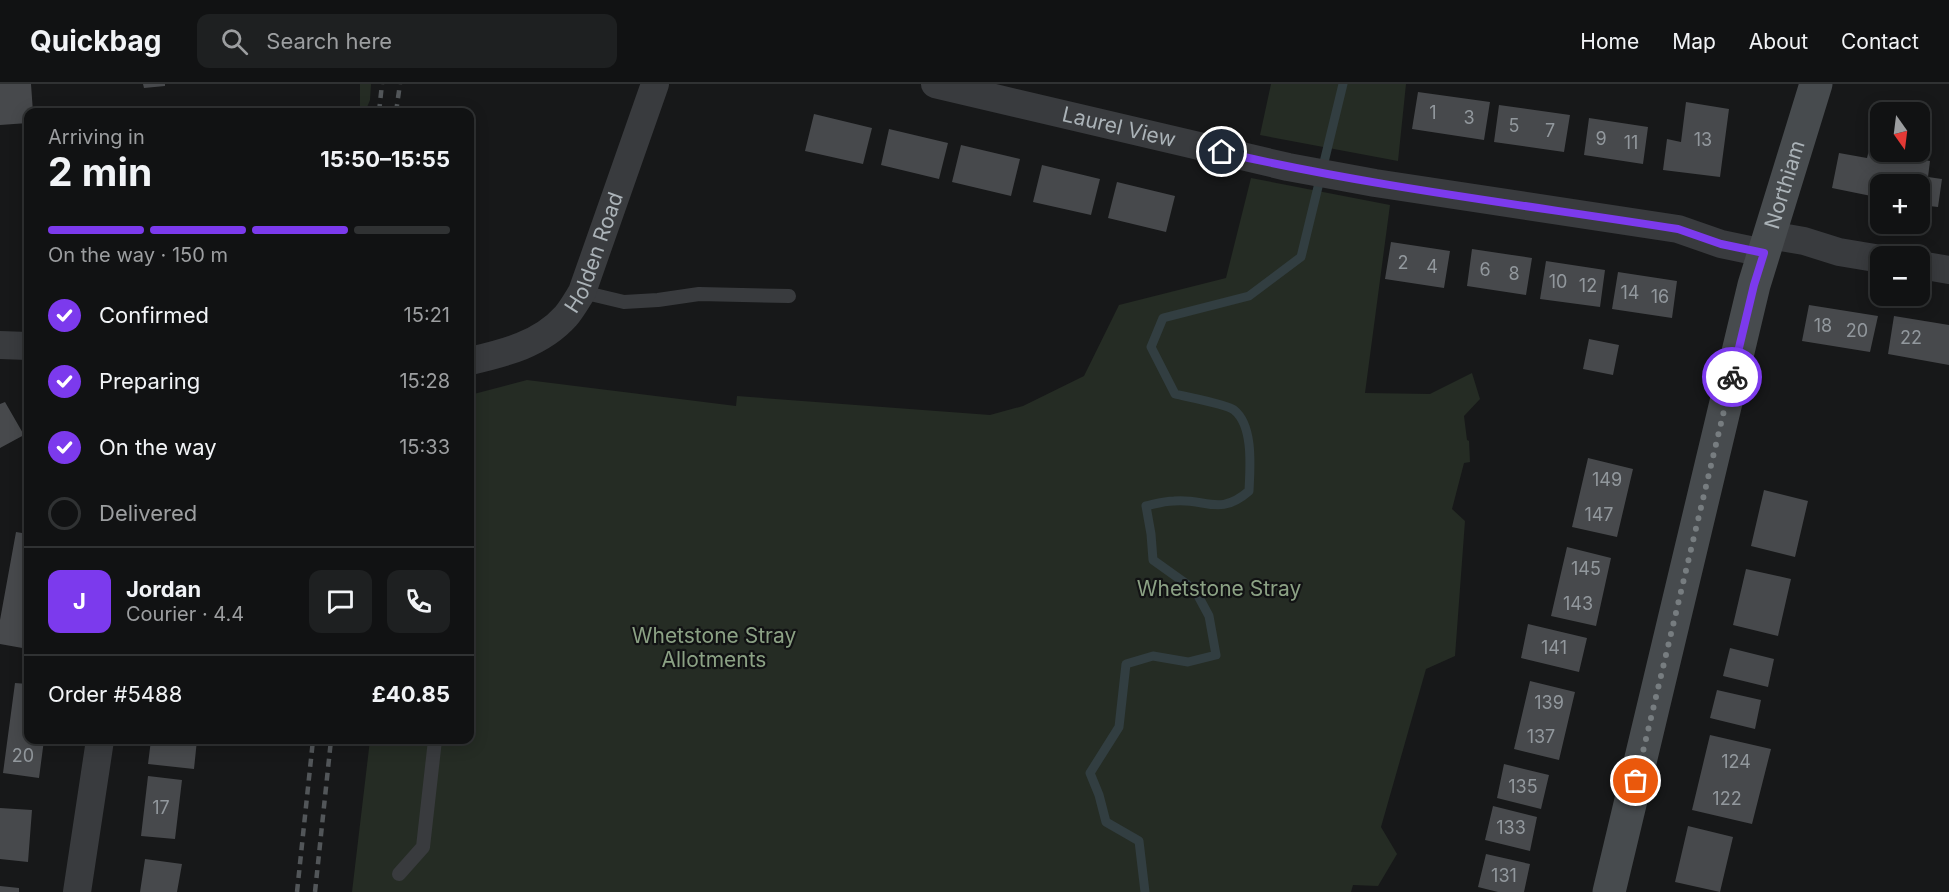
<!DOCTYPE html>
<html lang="en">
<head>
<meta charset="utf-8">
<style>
	:root { --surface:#111213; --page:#1e2021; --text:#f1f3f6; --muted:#9c9ea0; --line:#303233; --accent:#7c3aed }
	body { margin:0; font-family:Inter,sans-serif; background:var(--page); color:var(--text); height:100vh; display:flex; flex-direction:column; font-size:22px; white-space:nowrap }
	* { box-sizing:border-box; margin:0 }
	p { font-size:20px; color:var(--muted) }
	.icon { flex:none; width:33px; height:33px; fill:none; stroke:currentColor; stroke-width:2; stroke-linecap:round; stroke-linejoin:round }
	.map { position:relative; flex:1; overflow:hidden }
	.drawer { position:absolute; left:24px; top:24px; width:450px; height:636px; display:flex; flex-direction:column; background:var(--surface); border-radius:12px; box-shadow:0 3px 15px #0003,0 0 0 2px var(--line) }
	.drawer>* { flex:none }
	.needle { width:39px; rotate:166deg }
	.controls { position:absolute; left:1870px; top:18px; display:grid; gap:12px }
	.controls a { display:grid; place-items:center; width:60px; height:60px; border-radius:12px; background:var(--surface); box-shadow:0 3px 15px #0003,0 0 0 2px var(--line); font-size:30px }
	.pin { position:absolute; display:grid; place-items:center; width:51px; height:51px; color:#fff; margin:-26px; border:3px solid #fff; border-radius:50%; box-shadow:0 2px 6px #0007 }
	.courier { position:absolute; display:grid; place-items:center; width:60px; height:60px; margin:-30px; border:4px solid #7c3aed; border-radius:50%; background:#fff; color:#222; box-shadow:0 2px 8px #0007 }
	.overview em { font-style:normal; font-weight:700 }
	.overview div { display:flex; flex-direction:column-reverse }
	.overview { display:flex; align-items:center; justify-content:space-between; height:102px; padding:0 24px }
	h1 { font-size:39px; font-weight:700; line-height:45px }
	.bar { display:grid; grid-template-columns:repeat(4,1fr); gap:9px 6px; align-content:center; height:72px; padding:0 24px }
	.bar i { height:8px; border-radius:4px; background:var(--line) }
	.bar .active { background:var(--accent) }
	.bar p { grid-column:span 4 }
	.line { display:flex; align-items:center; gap:15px; padding:0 24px; border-top:2px solid var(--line) }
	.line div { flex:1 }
	.round { display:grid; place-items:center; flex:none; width:63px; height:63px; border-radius:12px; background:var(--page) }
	ol { padding:0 24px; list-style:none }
	li { display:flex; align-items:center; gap:18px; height:66px }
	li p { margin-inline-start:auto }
	li .icon { padding:6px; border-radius:50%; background:var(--accent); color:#fff; stroke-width:4 }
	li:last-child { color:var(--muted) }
	li i { width:33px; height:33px; border:3px solid var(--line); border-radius:50% }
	header { display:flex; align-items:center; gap:36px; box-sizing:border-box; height:84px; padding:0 30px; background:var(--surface); border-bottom:2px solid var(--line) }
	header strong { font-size:28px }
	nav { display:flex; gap:33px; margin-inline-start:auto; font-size:21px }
	.search { width:420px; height:54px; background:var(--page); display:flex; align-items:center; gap:15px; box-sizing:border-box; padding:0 21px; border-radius:12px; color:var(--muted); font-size:22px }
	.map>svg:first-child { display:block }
</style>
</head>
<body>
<header>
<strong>Quickbag</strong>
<div class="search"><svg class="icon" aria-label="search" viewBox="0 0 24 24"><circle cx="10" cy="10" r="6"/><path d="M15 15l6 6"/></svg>Search here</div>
<nav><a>Home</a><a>Map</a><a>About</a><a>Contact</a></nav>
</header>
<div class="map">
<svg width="1949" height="808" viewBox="0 0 1949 808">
	<rect width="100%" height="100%" fill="#171819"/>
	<!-- green -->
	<path fill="#252c24" d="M 360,0 L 371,0 L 370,16 L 365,28 L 360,28 Z
		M 1271,0 L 1406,0 L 1398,77 L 1260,51 Z
		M 1251,94 L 1390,121 L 1365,309 L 1430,310 L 1472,289 L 1480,315 L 1464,332 L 1467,356 L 1469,357 L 1470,378 L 1464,379 L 1452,425 L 1465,437 L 1455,572 L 1426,585 L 1381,743 L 1397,770 L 1378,802 L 1353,801 L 1351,808 L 352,808 L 370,656 L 470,656 L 470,311 L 527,296 L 736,322 L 737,312 L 990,331 L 1023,322 L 1084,292 L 1119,221 L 1226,194 Z"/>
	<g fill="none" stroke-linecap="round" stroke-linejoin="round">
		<!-- stream -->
		<path stroke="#323e41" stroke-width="9" d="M 1145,808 L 1139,757 L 1106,738 L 1099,711 L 1090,689 L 1119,643 L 1126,580 L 1153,572 L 1188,578 L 1216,571 L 1209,532 L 1195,506 L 1153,476 L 1151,450 L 1146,422 C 1155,420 1164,417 1174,417 C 1206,414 1219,433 1249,407 C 1250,384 1254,342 1234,326 C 1227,320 1187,313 1175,310 L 1151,263 L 1163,234 L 1249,212 L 1301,173 L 1343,0"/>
	</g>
	<!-- building -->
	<path fill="#47494c" d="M 0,0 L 31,0 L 33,28 L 28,28 L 28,39 L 0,41 Z
		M 143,0 L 165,0 L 165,2 L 144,4 Z
		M 1418,8 L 1490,18 L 1484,56 L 1412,45 Z
		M 1686,18 L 1729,25 L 1720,93 L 1663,86 L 1667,55 L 1681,58 Z
		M 1499,21 L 1570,31 L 1564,68 L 1494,58 Z
		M 814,30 L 872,44 L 863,80 L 805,67 Z
		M 1589,34 L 1648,43 L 1643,80 L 1584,71 Z
		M 889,45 L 948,59 L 939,95 L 881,81 Z
		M 961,61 L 1020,75 L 1011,112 L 952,98 Z
		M 1869,66 L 1930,77 L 1928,93 L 1942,95 L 1938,123 L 1920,121 L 1920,100 L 1881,100 L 1881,114 L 1832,104 L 1839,69 L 1867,74 Z
		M 1042,81 L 1100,95 L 1091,131 L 1033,118 Z
		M 1117,98 L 1175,112 L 1166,148 L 1108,134 Z
		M 1391,158 L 1450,167 L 1444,204 L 1385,195 Z
		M 1472,165 L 1532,174 L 1526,211 L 1467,202 Z
		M 1546,177 L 1605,186 L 1600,223 L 1540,215 Z
		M 1618,188 L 1677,197 L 1672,234 L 1612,225 Z
		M 1809,221 L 1878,232 L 1870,268 L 1802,257 Z
		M 1894,232 L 1949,241 L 1949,281 L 1888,270 Z
		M 1589,255 L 1619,261 L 1613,291 L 1583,285 Z
		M 5,318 L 24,351 L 0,364 L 0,320 Z
		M 1588,374 L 1633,385 L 1617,453 L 1572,443 Z
		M 1764,406 L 1808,417 L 1795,473 L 1751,462 Z
		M 16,448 L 28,450 L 28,565 L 0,560 L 0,536 Z
		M 1567,463 L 1611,474 L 1596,542 L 1551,532 Z
		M 1746,485 L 1791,495 L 1778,552 L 1733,541 Z
		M 1528,540 L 1587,554 L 1579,588 L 1521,574 Z
		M 1730,564 L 1774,575 L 1768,603 L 1723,592 Z
		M 1530,597 L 1575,608 L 1559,676 L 1514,665 Z
		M 15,599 L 28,600 L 28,656 L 44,656 L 39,694 L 3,689 Z
		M 1717,606 L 1761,616 L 1755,645 L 1710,634 Z
		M 1710,651 L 1771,665 L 1752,740 L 1692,726 Z
		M 151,656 L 197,656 L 194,685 L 148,680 Z
		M 1504,680 L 1549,691 L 1541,725 L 1497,714 Z
		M 148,692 L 182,696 L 175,755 L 141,752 Z
		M 1493,722 L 1537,733 L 1530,767 L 1485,756 Z
		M 0,724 L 32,726 L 28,778 L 0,775 Z
		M 1688,742 L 1733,753 L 1720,808 L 1675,798 Z
		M 1486,770 L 1530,780 L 1524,808 L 1498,808 L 1478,803 Z
		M 145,775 L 182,780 L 177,808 L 140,808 Z
		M 0,802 L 19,804 L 19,808 L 0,808 Z"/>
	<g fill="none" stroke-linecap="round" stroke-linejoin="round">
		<!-- lane -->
		<path stroke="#393b3e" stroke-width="14" d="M 582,208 L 624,218 L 658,216 L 699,210 L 789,212
			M 399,790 L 423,763 L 435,656"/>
		<!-- street -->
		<g stroke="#393b3e" stroke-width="28">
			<path id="s1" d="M 935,0 L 1288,83 L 1375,99 L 1678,145 L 1721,160 L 1764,169"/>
			<path d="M 1769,151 L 1804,157 L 1839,168 L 1881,175"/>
			<path d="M 1920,181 L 1949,186"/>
			<path d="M 0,261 L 28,262"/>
			<path id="s2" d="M 470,277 C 505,269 541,260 566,232 C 572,225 577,216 582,208 L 655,0"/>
			<path d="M 77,808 L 100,656"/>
		</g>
		<!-- secondary -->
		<path stroke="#474b4e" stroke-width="33" id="s3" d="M 1609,808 L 1754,201 L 1816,0"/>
		<!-- rail -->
		<path stroke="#525659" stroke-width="4.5" stroke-dasharray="8 6" stroke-linecap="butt" d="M 379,28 L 382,0
			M 396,28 L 400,0
			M 297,808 L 313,656
			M 315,808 L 331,656"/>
	</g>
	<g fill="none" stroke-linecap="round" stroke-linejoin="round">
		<!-- done -->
		<path stroke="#777d80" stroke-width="6" stroke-dasharray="0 10.8" d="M 1636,697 L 1732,293"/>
		<!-- route -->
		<path stroke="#7c3aed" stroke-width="8" d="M 1222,68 C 1372,103 1526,121 1678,145 L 1721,160 L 1764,169 L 1754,201 L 1732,293"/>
	</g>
	<g text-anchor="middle" stroke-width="4.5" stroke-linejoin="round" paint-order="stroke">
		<!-- number labels -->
		<g font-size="18" fill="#92989d">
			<text x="1433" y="35">1</text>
			<text x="1469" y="40">3</text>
			<text x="1514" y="48">5</text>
			<text x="1550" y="53">7</text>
			<text x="1601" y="61">9</text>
			<text x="1703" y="62">13</text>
			<text x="1631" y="65">11</text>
			<text x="1403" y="185">2</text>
			<text x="1432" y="189">4</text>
			<text x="1485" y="192">6</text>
			<text x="1514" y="196">8</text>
			<text x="1558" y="204">10</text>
			<text x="1588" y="208">12</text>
			<text x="1630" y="215">14</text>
			<text x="1660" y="219">16</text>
			<text x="1823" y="248">18</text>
			<text x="1857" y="253">20</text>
			<text x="1911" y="260">22</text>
			<text x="1607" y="402">149</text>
			<text x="1599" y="437">147</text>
			<text x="1586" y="491">145</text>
			<text x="1578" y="526">143</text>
			<text x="1554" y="570">141</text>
			<text x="1549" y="625">139</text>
			<text x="1541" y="659">137</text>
			<text x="23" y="678">20</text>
			<text x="1736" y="684">124</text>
			<text x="1523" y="709">135</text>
			<text x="1727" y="721">122</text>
			<text x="161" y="730">17</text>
			<text x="1511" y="750">133</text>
			<text x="1504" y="798">131</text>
		</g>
		<!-- street labels -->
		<g font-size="21" fill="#abb3b8" stroke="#121314">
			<text dy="7" stroke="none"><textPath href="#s1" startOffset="189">Laurel View</textPath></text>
			<text dy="7" stroke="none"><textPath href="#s3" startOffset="729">Northiam</textPath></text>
			<text dy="7" stroke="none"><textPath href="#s2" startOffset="178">Holden Road</textPath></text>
		</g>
		<!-- park labels -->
		<g font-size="21" fill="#8ba184" stroke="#121314">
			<text x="1219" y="512">Whetstone Stray</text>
			<text x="714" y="559">Whetstone Stray<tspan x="714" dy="24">Allotments</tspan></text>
		</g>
	</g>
</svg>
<div class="controls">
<a><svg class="needle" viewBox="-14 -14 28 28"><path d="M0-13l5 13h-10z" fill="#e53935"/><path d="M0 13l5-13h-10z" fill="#9c9ea0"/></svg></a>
<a>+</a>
<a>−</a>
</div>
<div class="pin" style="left:1636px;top:697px;background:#ea580c"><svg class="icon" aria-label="bag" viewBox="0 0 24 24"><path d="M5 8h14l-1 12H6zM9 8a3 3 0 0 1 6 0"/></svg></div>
<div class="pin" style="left:1222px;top:68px;background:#1f2937"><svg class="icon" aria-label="home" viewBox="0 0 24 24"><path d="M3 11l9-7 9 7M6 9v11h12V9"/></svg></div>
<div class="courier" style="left:1732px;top:293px"><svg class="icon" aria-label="bike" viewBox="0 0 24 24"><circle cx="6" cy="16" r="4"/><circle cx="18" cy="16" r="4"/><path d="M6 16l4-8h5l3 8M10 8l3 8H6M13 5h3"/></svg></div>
<section class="drawer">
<div class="overview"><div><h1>2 min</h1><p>Arriving in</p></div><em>15:50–15:55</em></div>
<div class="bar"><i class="active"></i><i class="active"></i><i class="active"></i><i></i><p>On the way · 150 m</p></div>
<ol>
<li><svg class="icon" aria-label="check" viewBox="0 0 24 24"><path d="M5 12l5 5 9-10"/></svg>Confirmed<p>15:21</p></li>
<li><svg class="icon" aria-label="check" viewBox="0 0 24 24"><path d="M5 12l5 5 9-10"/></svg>Preparing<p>15:28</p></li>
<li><svg class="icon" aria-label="check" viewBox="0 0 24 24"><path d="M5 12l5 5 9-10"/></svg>On the way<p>15:33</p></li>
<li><i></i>Delivered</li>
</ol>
<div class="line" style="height:108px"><b class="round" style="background:var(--accent);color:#fff">J</b><div><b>Jordan</b><p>Courier · 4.4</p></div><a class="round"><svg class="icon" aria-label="chat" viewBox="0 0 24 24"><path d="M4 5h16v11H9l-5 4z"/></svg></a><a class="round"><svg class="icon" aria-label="phone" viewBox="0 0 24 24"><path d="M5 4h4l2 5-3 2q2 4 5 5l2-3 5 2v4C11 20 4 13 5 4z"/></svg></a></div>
<div class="line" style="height:78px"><div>Order #5488</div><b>£40.85</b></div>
</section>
</div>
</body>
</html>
